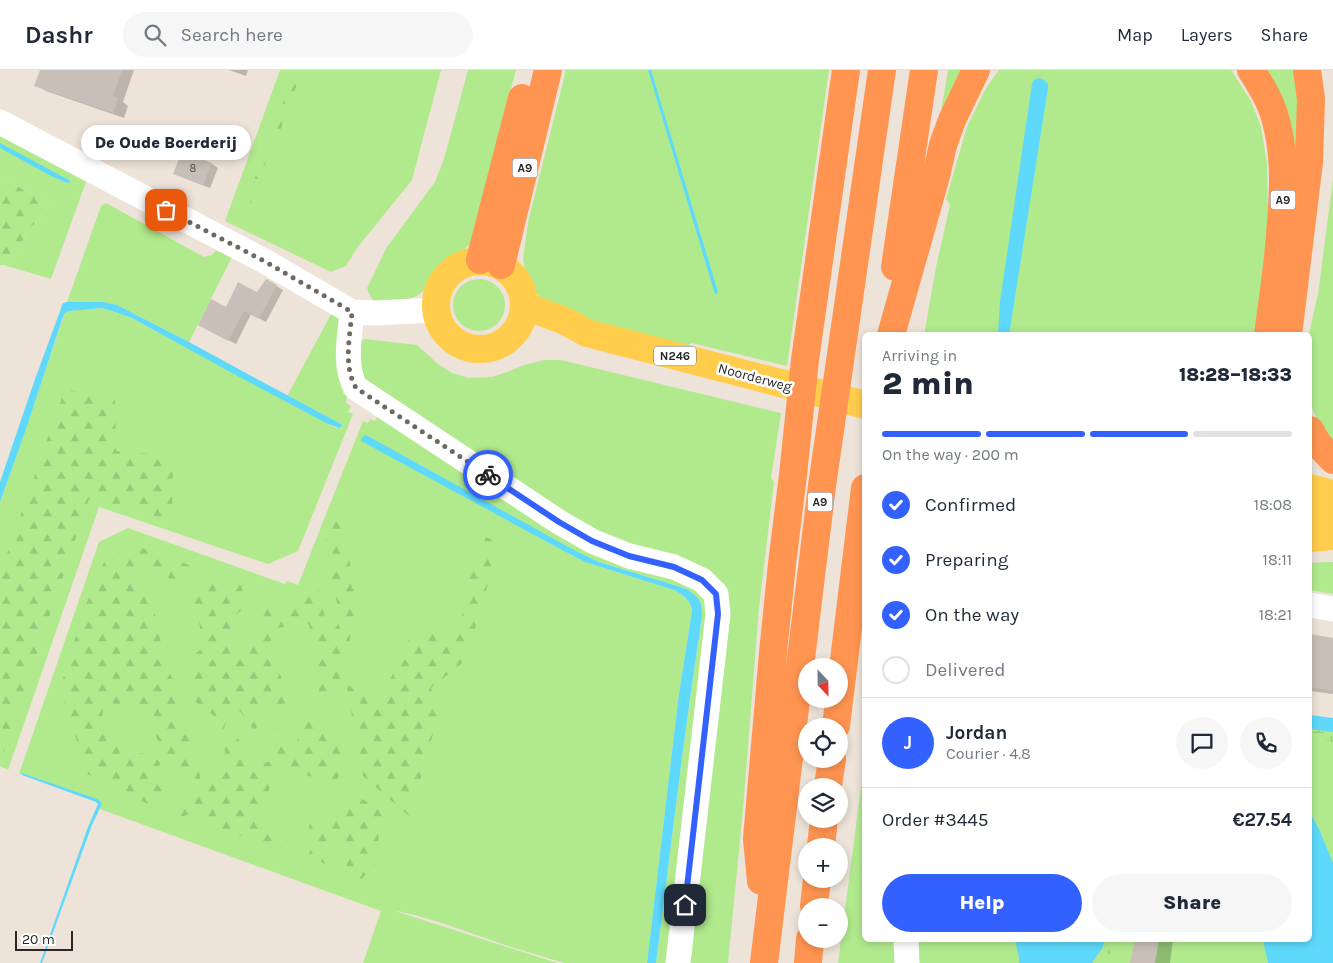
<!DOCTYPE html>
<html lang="en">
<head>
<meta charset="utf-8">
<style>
	:root { --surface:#fff; --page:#f6f6f7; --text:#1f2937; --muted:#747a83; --line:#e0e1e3; --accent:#3361ff }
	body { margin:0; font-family:Karla,sans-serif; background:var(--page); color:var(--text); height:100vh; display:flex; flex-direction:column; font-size:19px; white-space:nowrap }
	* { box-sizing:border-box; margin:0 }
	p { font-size:16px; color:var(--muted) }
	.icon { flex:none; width:28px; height:28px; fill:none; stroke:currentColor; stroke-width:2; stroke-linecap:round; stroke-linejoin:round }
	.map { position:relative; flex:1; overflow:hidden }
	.panel { position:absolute; left:862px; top:262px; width:450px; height:610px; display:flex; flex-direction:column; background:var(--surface); border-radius:8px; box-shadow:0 2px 8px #0003 }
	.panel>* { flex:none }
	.needle { width:32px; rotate:158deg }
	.fabs { position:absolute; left:798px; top:588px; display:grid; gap:10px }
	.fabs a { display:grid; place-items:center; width:50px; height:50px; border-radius:50%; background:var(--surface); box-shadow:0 2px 8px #0003; font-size:25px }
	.scale { position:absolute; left:15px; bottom:12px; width:58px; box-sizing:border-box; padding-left:5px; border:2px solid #282828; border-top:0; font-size:14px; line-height:18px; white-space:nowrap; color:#282828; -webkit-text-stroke:4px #fff; paint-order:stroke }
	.pin { position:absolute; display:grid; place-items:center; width:42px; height:42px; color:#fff; margin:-21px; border-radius:10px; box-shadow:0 2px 8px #0006 }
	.courier { position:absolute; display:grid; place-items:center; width:50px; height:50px; margin:-25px; border:4px solid #3361ff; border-radius:50%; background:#fff; color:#222; box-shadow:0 1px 6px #0007 }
	.bubble { position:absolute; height:35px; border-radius:18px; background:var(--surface); box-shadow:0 2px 8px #0003; font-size:16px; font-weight:800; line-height:35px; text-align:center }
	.overview em { font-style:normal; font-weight:800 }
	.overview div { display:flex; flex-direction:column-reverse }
	.overview { display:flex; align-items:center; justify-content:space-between; height:85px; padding:0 20px }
	h1 { font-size:32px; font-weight:800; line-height:38px }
	.bar { display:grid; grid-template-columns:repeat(4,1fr); gap:8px 5px; align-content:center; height:60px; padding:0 20px }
	.bar i { height:6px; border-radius:4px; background:var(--line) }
	.bar .selected { background:var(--accent) }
	.bar p { grid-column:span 4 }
	.line { display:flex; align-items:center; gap:12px; padding:0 20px; border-top:1px solid var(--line) }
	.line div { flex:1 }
	.round { display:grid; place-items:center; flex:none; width:52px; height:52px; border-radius:26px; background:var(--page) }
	ol { padding:0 20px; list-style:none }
	li { display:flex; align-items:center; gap:15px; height:55px }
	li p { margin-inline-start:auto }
	li .icon { padding:5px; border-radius:50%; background:var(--accent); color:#fff; stroke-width:4 }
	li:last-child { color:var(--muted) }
	li i { width:28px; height:28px; border:2px solid var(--line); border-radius:50% }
	.primary-button { display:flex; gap:10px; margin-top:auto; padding:10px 20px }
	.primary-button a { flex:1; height:58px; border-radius:30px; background:var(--accent); color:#fff; font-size:20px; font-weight:800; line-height:58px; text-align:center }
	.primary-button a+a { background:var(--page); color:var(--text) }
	header { display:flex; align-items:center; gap:30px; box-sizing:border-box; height:70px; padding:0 25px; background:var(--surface); border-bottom:1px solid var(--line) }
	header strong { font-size:24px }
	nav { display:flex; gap:28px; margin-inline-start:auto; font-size:18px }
	.search { width:350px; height:45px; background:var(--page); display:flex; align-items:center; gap:12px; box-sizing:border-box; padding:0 18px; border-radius:28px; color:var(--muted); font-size:19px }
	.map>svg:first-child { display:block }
</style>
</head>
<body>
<header>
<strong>Dashr</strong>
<div class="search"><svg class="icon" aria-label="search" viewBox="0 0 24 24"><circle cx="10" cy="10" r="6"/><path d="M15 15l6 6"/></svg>Search here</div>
<nav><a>Map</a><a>Layers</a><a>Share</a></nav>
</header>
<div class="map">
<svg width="1333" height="893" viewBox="0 0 1333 893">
	<defs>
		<pattern id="forest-firs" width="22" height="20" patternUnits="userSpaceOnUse" patternTransform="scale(1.25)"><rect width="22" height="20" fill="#b1ea8d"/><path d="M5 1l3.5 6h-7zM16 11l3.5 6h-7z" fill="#98c97a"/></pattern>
		<pattern id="wetland-marsh" width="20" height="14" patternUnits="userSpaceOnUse" patternTransform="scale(1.25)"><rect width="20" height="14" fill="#b1ea8d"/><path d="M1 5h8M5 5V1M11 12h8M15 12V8" fill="none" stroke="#98c97a"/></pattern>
	</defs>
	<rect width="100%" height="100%" fill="#ede3d8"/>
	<!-- grass -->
	<path fill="#b1ea8d" d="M 280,0 L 441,0 L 412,110 L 357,178 L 346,196 L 331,202 L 225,151 Z
		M 468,0 L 516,0 L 471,173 C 463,182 452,186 443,193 C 437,198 434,206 430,212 C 419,230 406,230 386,231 C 373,232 372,231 367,218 L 387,177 L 435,112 L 444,89 Z
		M 566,0 L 829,0 L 787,296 L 692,273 L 685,277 L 575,246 L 545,232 L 535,222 L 526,205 L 523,190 L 528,152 Z
		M 948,0 L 968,0 L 938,59 Z
		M 999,0 L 1231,0 L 1251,31 L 1261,57 L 1267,93 L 1268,146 L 1257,265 L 924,265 L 936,197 L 950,135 L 946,129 L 967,57 L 986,18 Z
		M 1264,0 L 1300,0 L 1297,143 Z
		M 0,62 L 87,109 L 51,209 L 4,195 L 20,175 L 30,158 L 40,148 L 50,134 L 0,107 Z
		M 1333,109 L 1333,376 C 1324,361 1315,348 1310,332 L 1310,259 L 1318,224 Z
		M 106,133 L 204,187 L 212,185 L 217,179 L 232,187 L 189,272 L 117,235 L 104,232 L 67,232 L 101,136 Z
		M453 235a26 26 0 1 1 52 0a26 26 0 1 1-52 0Z
		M 335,237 L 339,241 L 345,312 L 343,324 L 347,326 L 346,333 L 351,336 L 348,342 L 353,344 L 298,481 L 268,494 L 99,437 L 8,700 L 0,696 L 0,432 L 65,243 L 69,241 L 77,240 L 102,238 L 112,241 L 132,248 L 336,358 L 341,354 L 287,326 Z
		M 365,269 L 417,275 L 438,294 L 452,303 L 469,308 L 492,307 L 507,302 L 524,295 L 544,290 L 561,290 L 781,343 L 771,408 L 774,412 L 759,538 L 743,739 L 728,893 L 685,893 L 729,536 L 616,470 L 567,447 L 364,308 L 359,296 L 360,271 Z
		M 377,347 L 382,349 L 529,436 L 697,513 L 716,542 L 671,893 L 656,893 C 671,778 684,662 702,547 C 702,530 700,529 687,519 L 599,492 L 574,480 L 454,415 L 419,394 L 362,371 L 585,492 L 674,520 C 683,525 690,529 692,540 L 678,631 L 647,893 L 564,893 L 508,876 L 445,854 L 415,845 L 392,840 L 557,893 L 363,893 L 381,841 L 100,739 L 102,734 L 100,731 L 22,703 L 22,704 L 19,704 L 99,472 L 128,458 L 285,514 L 287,511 L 298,515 L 363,351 L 368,353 L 370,349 L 375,351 Z
		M 1326,492 L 1333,492 L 1333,524 L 1310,520 L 1310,493 Z
		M 1310,656 L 1333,659 L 1333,893 L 838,893 L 865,687 L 865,870 L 1310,870 Z"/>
	<!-- forest -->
	<path fill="url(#forest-firs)" d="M 294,0 L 302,0 L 278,67 L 272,64 Z
		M 263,87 L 267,89 L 248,140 L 243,138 Z
		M 0,107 L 50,134 L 40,148 L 30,158 L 20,175 L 4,195 L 0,195 Z
		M 65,319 L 115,329 L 116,381 L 151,384 L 173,389 L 172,451 L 89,429 L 4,682 L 0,681 L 0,504 Z
		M 339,440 L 357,529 L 343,608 L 322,640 L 309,554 L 275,558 L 317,511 L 329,567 L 341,550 L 329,498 L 320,483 Z
		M 486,467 L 500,473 L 466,590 L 431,618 L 438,646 L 410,747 L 363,706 L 346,613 L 372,633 L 389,612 L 412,562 L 433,562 L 458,566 L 469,508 Z
		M 134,475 L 192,496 L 179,521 L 162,499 L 123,506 L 151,525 L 166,597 L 181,623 L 176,650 L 188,653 L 201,711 L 210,710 L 226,687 L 224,676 L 216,670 L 237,667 L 244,678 L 234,688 L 260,694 L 271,691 L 274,696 L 276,655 L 294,685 L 303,647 L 349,680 L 336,713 L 274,697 L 275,703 L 259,748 L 269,762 L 284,762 L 281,778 L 202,754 L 198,741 L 181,747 L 178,732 L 194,730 L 193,724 L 168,693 L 145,642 L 104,631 L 101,660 L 132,682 L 153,685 L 161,694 L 149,703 L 153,713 L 166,718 L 154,737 L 87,704 L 60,618 L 85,537 L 104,492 Z
		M 210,505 L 242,516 L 245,537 L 231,550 L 239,583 L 258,563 L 261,517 L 274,538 L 268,559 L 292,648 L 260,628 L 256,663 L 233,632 L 223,661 L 216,660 L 218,649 L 188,626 L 191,587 L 204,577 L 192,518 Z
		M 350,722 L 383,741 L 374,796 L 356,815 L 331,762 L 323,777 L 325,794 L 308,785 L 315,771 L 309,757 L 314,736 L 319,755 L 336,742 Z
		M 1110,870 L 1117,870 L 1112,893 L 1104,893 L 1107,887 Z"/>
	<!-- wetland -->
	<path fill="url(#wetland-marsh)" d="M 1310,659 L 1333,662 L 1333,672 L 1310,668 Z"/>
	<!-- water -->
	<path fill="#5ed9fc" d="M 648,0 L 651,0 L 718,222 L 716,224 L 715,224 L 714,221 Z
		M 1038,8 L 1043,9 L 1048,14 L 1048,18 L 1009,265 L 998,265 L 1000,231 L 1032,14 L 1034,10 Z
		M 0,73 L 69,110 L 70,113 L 68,113 L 51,106 L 0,78 Z
		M 67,232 L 104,232 L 117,235 L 189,272 L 257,309 L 341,354 L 342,356 L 339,358 L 326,353 L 232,303 L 132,248 L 112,241 L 102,238 L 69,241 L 65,243 L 62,250 L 27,356 L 0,432 L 0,412 L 34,312 L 63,233 Z
		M 366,365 L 574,480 L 599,492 L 687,519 C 700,529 702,530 702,547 C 684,662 671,778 656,893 L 647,893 L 678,631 L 692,540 C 690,529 683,525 674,520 L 585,492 L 564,481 L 361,371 L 362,367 Z
		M 1310,645 L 1333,648 L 1333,662 L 1310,659 Z
		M 22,703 L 97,729 L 100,731 L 102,734 L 92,755 L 42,893 L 40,893 L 88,757 L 98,734 L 96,732 L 22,705 Z
		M 1310,743 L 1319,759 L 1333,793 L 1333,893 L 1268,893 L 1263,870 L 1310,870 Z
		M 1015,870 L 1104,870 L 1103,877 L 1092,893 L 1019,893 L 1019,888 Z"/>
	<!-- shadow -->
	<path fill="#0003" d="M 41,0 L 134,0 L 123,32 L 128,36 L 124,48 L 46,21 L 36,15 Z
		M 229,0 L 248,0 L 246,6 Z
		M 212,94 L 218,98 L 210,118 L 181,107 Z
		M 266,210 L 283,220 L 266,252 L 251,244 L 236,274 L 206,259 L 226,239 L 258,224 Z
		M 1310,566 L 1333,569 L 1333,624 L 1310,621 Z
		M 1136,870 L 1173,870 L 1170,893 L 1132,893 Z"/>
	<!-- building -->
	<path fill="#c8c0b8" d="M 40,0 L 122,0 L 113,26 L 118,28 L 113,43 L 34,16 Z
		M 182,81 L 212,93 L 203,115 L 173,104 Z
		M 266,209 L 277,215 L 259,249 L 244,241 L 228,271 L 198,255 L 211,229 L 226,237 L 238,212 L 257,222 Z
		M 1310,564 L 1333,568 L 1333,621 L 1310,617 Z
		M 1135,870 L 1159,870 L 1155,893 L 1130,893 Z"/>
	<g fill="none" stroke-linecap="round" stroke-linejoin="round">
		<!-- minor -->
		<path stroke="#fff" stroke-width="25" d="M 0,52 L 266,192 L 352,242 L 375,243 L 436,240
			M 352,242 C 350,266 343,296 356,318 L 559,452 L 592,471 L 629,486 L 674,497 L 702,510 L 716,524 L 718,544 L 678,893
			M 1310,535 L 1333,539
			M 906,870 L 907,893"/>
		<!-- major -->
		<path stroke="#ffcd4b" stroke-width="28" d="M436 235a44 44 0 1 1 88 0a44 44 0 1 1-88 0Z
			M 525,236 L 565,251 L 587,263 L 865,335
			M 1310,418 L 1333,424
			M 1310,447 L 1333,449
			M 1310,468 L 1333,466"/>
		<!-- highway -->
		<path stroke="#ff9551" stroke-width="28" d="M 1251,0 C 1260,14 1269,28 1274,44 C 1285,79 1284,115 1281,151 C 1279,189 1273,227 1268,265
			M 480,190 L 522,28
			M 501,195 L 548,0
			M 895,197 L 924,0
			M 891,265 L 936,106 L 943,75 L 952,50 L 976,0
			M 1288,265 L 1309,92 L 1311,29 L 1307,0
			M 1310,360 L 1318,374 L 1333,390
			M 836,656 L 865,418
			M 828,716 L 832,689
			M 821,776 L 824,749
			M 761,811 L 757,769 L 773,583 L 782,494 L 793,405 L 805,290 L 846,0
			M 814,836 L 817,809
			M 764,893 L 822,416 L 882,0
			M 808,893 L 810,869"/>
	</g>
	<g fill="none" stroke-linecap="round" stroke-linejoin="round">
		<!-- done -->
		<path stroke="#6d6966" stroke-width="5" stroke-dasharray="0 9" d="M 166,140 L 266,192 L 352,242 C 350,266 343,296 356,318 L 488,405"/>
		<!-- route -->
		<path stroke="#3361ff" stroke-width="6" d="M 488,405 L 559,452 L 592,471 L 629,486 L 674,497 L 702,510 L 716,524 L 718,544 L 685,835"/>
	</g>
	<g text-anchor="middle" stroke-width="5" stroke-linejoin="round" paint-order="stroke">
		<!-- number labels -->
		<g font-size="11" fill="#504e4c">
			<text x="193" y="102">8</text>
		</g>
		<!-- shield labels -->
		<g fill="#fff" stroke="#686868" stroke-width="1">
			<rect x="512.5" y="88.5" width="25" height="19" rx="4"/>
			<rect x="1270.5" y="120.5" width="25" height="19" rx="4"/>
			<rect x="654" y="276.5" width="42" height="19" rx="4"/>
			<rect x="807.5" y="422.5" width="25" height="19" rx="4"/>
		</g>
		<g font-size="12" font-weight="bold" fill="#282828">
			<text x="525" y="102">A9</text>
			<text x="1283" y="134">A9</text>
			<text x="675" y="290">N246</text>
			<text x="820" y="436">A9</text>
		</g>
		<!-- street labels -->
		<g font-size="14" fill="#282828" stroke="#fff">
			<text transform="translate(755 307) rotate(15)" y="5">Noorderweg</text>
		</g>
	</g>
</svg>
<div class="fabs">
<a><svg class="needle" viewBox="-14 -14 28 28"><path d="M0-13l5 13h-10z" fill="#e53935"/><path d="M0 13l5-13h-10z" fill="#747a83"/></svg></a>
<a><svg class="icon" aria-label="locate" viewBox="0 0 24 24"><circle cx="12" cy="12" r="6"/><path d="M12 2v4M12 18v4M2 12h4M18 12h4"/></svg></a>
<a><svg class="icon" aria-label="layers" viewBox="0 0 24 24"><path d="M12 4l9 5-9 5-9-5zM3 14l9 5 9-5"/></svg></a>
<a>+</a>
<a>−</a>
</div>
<div class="scale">20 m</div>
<div class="pin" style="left:166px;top:140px;background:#ea580c"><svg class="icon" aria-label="bag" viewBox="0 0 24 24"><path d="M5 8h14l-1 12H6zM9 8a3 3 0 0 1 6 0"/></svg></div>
<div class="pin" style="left:685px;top:835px;background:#1f2937"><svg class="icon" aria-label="home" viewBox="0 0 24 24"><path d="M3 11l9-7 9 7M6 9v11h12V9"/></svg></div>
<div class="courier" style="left:488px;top:405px"><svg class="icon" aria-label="bike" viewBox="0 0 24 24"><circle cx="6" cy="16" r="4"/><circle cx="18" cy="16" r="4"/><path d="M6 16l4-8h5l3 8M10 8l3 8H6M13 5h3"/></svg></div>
<div class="bubble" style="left:81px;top:55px;width:170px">De Oude Boerderij</div>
<section class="panel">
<div class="overview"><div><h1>2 min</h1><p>Arriving in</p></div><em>18:28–18:33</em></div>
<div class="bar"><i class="selected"></i><i class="selected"></i><i class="selected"></i><i></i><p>On the way · 200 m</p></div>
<ol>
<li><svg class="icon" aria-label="check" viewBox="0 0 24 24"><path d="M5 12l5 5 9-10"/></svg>Confirmed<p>18:08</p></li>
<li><svg class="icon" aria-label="check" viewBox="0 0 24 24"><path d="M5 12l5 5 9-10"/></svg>Preparing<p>18:11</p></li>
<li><svg class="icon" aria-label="check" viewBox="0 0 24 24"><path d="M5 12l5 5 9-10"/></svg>On the way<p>18:21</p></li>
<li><i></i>Delivered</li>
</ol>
<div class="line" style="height:90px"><b class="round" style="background:var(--accent);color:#fff">J</b><div><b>Jordan</b><p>Courier · 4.8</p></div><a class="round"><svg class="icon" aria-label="chat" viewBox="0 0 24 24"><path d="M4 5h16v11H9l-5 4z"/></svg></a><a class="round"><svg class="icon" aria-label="phone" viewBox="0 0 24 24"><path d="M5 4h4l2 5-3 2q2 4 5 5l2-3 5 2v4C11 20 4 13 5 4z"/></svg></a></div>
<div class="line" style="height:65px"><div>Order #3445</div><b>€27.54</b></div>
<div class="primary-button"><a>Help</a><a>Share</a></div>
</section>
</div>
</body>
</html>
